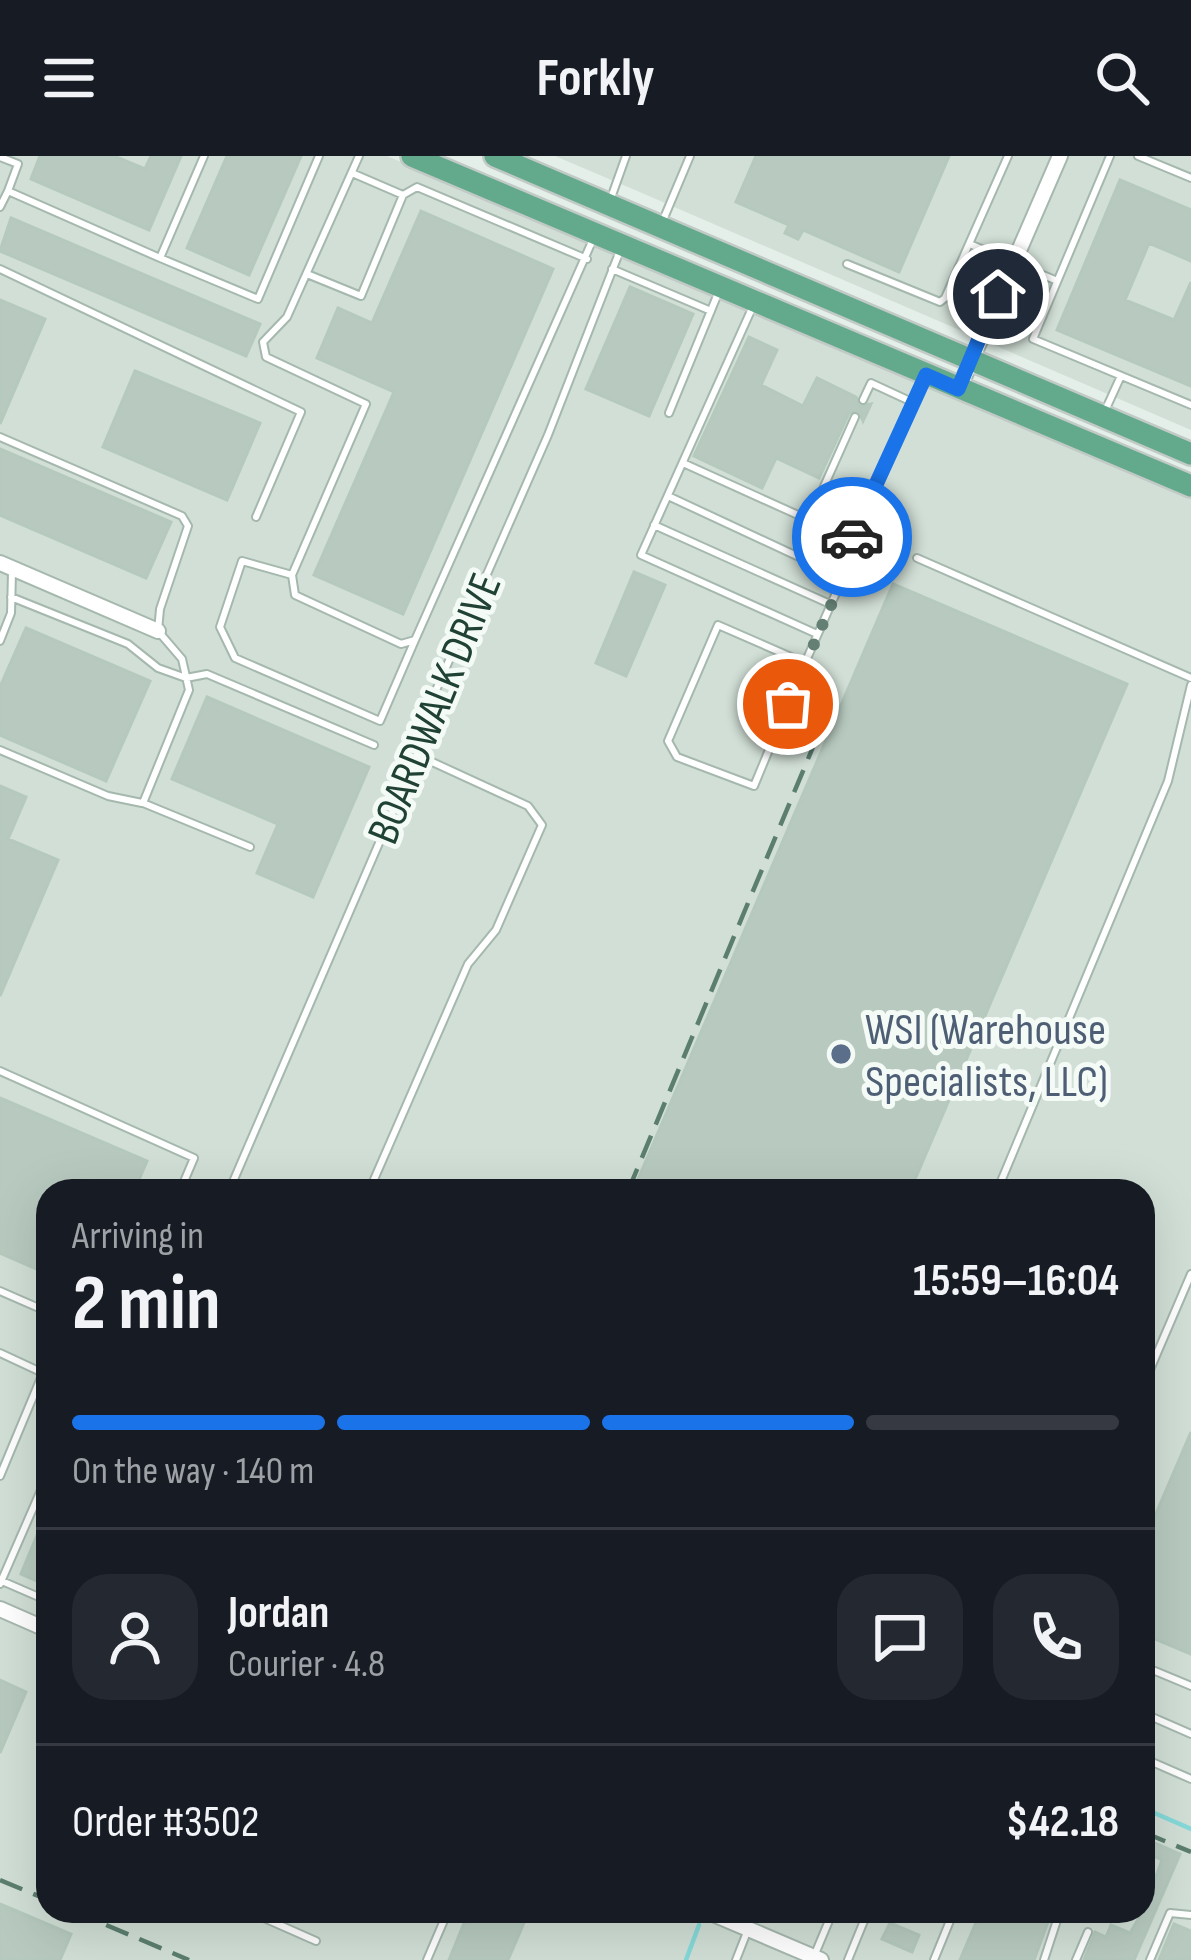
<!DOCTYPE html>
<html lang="en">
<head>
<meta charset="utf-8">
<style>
	:root { --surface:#171b24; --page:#242831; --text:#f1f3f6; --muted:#9ea1a6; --line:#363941; --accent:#1a73e8 }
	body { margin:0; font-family:"Sofia Sans Condensed",sans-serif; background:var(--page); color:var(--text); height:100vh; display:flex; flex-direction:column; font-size:45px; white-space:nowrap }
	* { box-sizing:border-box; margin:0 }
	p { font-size:39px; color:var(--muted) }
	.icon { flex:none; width:66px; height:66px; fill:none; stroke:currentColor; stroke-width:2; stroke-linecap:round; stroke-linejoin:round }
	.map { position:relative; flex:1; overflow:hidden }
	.sheet { position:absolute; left:36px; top:1023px; width:1119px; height:744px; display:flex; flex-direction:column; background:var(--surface); border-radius:36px; box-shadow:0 12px 48px #0002 }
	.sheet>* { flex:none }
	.pin { position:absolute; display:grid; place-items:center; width:102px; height:102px; color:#fff; margin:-51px; border:6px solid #fff; border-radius:50%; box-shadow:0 3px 12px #0007 }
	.courier { position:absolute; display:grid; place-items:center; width:120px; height:120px; margin:-60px; border:9px solid #1a73e8; border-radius:50%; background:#fff; color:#222; box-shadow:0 3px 15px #0007 }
	.headline em { font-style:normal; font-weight:700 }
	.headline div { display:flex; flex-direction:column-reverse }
	.headline { display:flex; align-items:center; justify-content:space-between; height:204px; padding:0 36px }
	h1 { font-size:78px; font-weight:700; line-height:90px }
	.bar { display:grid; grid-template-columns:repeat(4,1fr); gap:18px 12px; align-content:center; height:144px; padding:0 36px }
	.bar i { height:15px; border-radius:9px; background:var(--line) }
	.bar .on { background:var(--accent) }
	.bar p { grid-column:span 4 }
	.line { display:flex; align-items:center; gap:30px; padding:0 36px; border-top:3px solid var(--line) }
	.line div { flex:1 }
	.round { display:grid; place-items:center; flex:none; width:126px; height:126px; border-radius:36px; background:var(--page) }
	header { display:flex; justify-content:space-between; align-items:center; height:156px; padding:0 36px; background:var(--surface); font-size:54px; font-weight:700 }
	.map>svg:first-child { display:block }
</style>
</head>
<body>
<header><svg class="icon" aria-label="menu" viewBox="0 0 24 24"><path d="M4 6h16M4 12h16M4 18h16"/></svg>Forkly<svg class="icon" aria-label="search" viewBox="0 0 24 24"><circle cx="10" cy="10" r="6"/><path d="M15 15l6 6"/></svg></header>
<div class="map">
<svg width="1191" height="1804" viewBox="0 0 1191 1804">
	<rect width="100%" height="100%" fill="#e3efe8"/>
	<!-- built -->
	<path fill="#d1dfd6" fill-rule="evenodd" d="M 0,0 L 387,0 L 1191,343 L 1191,1804 L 0,1804 ZM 48,1035 L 1143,1035 L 1143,1755 L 48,1755 Z
		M 555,0 L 1191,0 L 1191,274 L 635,34 Z"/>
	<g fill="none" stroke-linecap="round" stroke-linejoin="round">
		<!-- stream -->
		<path stroke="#85d9d9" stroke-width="4.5" d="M 1143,1652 L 1191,1673
			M 686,1804 L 699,1769"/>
	</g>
	<!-- building -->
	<path fill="#b8cac0" stroke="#b5c9bd" stroke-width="3" d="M 40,0 L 114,0 L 145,13 L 151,0 L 181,0 L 149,74 L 31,23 Z
		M 227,0 L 301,0 L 249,119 L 187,92 Z
		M 756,0 L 949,0 L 899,116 L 803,74 L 798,83 L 785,77 L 789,69 L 736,46 Z
		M 1120,24 L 1191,54 L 1191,105 L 1149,87 L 1125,144 L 1174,164 L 1191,126 L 1191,230 L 1057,174 Z
		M 421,55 L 553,113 L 403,458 L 314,419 L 394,236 L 317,202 L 338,152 L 372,167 Z
		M 11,62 L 260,168 L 246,200 L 0,95 Z
		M 630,131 L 693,158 L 649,260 L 586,233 Z
		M 0,144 L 45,163 L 0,268 Z
		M 749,181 L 777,194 L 761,229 L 803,250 L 817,222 L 856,241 L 859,250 L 871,248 L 863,265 L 859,255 L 849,257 L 819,322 L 776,302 L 762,332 L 694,300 Z
		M 135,215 L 260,267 L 227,344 L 103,291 Z
		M 0,293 L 171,366 L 146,422 L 0,359 Z
		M 634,416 L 665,429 L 626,520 L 596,507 Z
		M 893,428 L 1127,528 L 910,1035 L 633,1035 Z
		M 26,472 L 150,525 L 106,625 L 0,579 L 0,531 Z
		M 207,541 L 369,611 L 313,741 L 257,717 L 278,668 L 172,623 Z
		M 0,630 L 26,641 L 8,683 L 58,704 L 0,840 Z
		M 0,942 L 147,1005 L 134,1035 L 48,1035 L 48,1118 L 0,1097 Z
		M 1191,1276 L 1191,1498 L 1143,1478 L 1143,1388 Z
		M 38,1377 L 48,1381 L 48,1430 L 21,1418 Z
		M 0,1524 L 26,1536 L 0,1597 Z
		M 1143,1682 L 1180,1698 L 1134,1804 L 1084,1804 L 1095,1776 L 1106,1781 L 1111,1769 L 1130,1777 L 1143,1755 L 1162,1704 L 1143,1695 Z
		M 0,1748 L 71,1778 L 60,1804 L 0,1804 Z
		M 469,1755 L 529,1755 L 508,1804 L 449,1804 Z
		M 981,1755 L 1052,1755 L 1034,1804 L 960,1804 Z
		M 890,1767 L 919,1779 L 912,1796 L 882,1783 Z
		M 1174,1768 L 1191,1775 L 1191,1804 L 1159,1804 Z"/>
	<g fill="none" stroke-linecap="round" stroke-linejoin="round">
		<defs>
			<path id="lane" d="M 359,0 L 287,161 L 263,186 L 266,201 L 366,248 L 292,419 L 295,439 L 401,488 L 415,484 L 594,81
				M 1110,0 L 1033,183 L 1191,249
				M 1138,0 L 1191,22
				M 0,1 L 18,8 L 8,35 L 160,102 L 204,0
				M 352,17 L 403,39 L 417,31 L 587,103
				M 611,42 L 626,0
				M 0,51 L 8,35
				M 661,69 L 690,0
				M 972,89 L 1055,124
				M 160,102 L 258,143 L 319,0
				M 847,108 L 940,146 L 945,142 L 1008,0
				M 0,113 L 301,256 L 256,361
				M 612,113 L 711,155
				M 307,118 L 361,140 L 403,39
				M 753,150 L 641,399 L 817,478
				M 863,244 L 871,227 L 912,246
				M 669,257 L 719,135
				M 1104,257 L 1120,222
				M 855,261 L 809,364 L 852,382 L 925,222
				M 0,281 L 182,360 L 188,370 L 160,453 L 158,475 L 182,503 L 189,534 L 143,647 L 250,691
				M 683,307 L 809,364
				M 668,340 L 842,421
				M 654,369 L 830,448
				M 917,402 L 1191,522
				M 292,419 L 242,405 L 220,471 L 235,502 L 380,565 L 415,484
				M 11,441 L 128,488 L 158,512 L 186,522 L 207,518 L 374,589
				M 0,485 L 11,457 L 12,416
				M 805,507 L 754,630 L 677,601 L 668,585 L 718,469 L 805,507 L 859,385 L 852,382
				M 0,594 L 108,640 L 142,647
				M 0,915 L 194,1002 L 180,1035
				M 229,1035 L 417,599 L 426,557 L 548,279 L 621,92
				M 369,1035 L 468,808 L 496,774 L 542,669 L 528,650 L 417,599
				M 997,1035 L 1168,625 L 1191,529
				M 0,1135 L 48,1156
				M 0,1197 L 43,1217 L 0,1320
				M 1143,1230 L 1191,1118
				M 2,1425 L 48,1445
				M 0,1428 L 48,1318
				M 1143,1510 L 1191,1530
				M 1143,1557 L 1191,1578
				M 1143,1602 L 1191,1623
				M 248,1755 L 316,1785
				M 815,1798 L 833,1755
				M 427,1804 L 448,1755
				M 736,1804 L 747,1776
				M 848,1804 L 868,1755
				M 934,1804 L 954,1755
				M 1044,1804 L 1060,1755
				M 1076,1804 L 1088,1776
				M 1150,1804 L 1170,1757 L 1191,1759"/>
			<path id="street" d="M 959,233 L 1060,0
				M 0,407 L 158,475
				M 0,1453 L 48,1474
				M 706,1755 L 821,1804"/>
			<path id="primary" d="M 412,0 L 1191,330
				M 495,0 L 1191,298"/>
		</defs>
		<!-- lane casing -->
		<use href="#lane" stroke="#a5b8ae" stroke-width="10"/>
		<!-- street casing -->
		<use href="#street" stroke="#a5b8ae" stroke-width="18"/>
		<!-- primary casing -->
		<use href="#primary" stroke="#c1cac6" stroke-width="26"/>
		<!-- lane -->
		<use href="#lane" stroke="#fff" stroke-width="6"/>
		<!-- street -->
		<use href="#street" stroke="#fff" stroke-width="14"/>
		<!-- primary -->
		<use href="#primary" stroke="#63a98c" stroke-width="21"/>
		<!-- rail -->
		<path stroke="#5b7e6f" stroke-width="4.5" stroke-dasharray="24 12" stroke-linecap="butt" d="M 628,1035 L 813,591
			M 1143,1676 L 1191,1696
			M 0,1724 L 48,1744
			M 73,1755 L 189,1804"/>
	</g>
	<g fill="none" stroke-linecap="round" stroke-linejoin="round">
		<!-- done -->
		<path stroke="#647f73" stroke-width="12" stroke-dasharray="0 21.6" d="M 788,548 L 859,385 L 852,381"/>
		<!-- route -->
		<path stroke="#1a73e8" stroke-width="15" d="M 852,381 L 926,219 L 958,233 L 998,138"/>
	</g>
	<!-- markers -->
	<circle fill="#5c6f8a" stroke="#f4faf6" stroke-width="4.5" cx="841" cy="898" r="12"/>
	<g text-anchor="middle" stroke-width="10" stroke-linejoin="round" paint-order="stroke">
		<!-- street labels -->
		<g font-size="45" fill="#204234" stroke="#f4faf6">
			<text transform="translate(433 552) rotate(-68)" y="16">BOARDWALK DRIVE</text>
		</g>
		<!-- service labels -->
		<g font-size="45" fill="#4e5e75" stroke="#f4faf6" text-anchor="start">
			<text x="865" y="888">WSI (Warehouse<tspan x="865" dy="52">Specialists, LLC)</tspan></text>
		</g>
	</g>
</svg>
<div class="pin" style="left:788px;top:548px;background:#ea580c"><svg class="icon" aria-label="bag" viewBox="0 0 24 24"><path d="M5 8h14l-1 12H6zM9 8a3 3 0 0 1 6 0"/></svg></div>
<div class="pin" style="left:998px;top:138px;background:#1f2937"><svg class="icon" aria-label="home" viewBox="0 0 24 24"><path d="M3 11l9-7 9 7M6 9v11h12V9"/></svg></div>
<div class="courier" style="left:852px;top:381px"><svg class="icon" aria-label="car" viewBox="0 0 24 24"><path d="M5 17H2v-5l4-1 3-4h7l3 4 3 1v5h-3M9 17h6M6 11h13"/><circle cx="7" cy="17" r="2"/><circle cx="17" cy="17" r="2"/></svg></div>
<section class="sheet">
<div class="headline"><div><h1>2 min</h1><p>Arriving in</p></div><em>15:59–16:04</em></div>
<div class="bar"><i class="on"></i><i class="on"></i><i class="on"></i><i></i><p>On the way · 140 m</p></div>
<div class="line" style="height:216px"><a class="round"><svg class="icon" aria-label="person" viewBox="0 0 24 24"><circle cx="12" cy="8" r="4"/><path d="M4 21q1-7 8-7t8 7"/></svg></a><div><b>Jordan</b><p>Courier · 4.8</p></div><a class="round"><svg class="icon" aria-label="chat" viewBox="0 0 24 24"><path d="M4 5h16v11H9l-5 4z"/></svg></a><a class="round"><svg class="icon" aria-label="phone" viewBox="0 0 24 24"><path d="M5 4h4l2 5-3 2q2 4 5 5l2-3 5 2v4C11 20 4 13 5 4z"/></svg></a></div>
<div class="line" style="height:156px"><div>Order #3502</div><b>$42.18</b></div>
</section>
</div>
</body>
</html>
